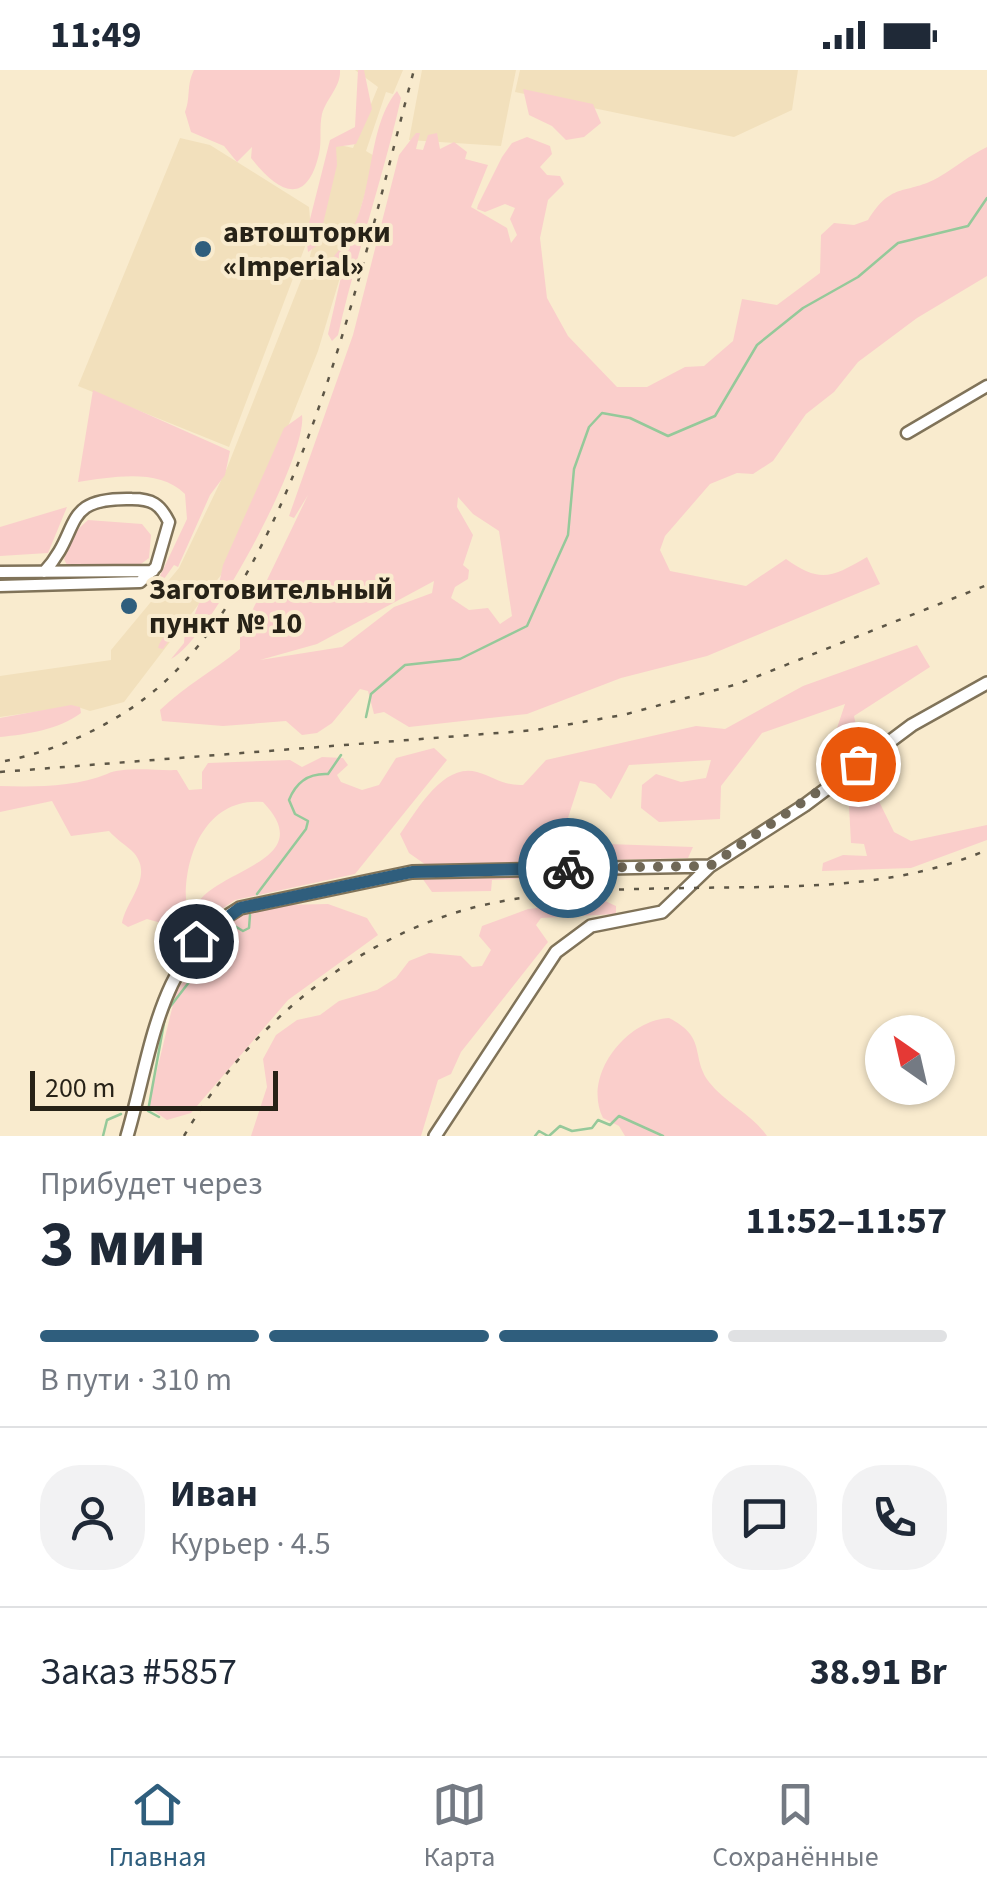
<!DOCTYPE html>
<html lang="ru">
<head>
<meta charset="utf-8">
<style>
	:root { --surface:#fff; --page:#f2f2f3; --text:#1f2937; --muted:#747a83; --line:#e0e1e3; --accent:#2f5e7d }
	body { margin:0; font-family:"Source Sans 3",sans-serif; background:var(--page); color:var(--text); height:100vh; display:flex; flex-direction:column; font-size:38px; white-space:nowrap }
	* { box-sizing:border-box; margin:0 }
	p { font-size:32px; color:var(--muted) }
	.icon { flex:none; width:55px; height:55px; fill:none; stroke:currentColor; stroke-width:2; stroke-linecap:round; stroke-linejoin:round }
	.map { position:relative; height:1066px; overflow:hidden }
	.side { display:flex; flex-direction:column; background:var(--surface); flex:1 }
	.side>* { flex:none }
	.needle { width:65px; rotate:326deg }
	.tools { position:absolute; left:865px; top:945px; display:grid; gap:20px }
	.tools a { display:grid; place-items:center; width:90px; height:90px; border-radius:50%; background:var(--surface); box-shadow:0 2px 8px #0004; font-size:50px }
	.scale { position:absolute; left:30px; bottom:25px; width:248px; box-sizing:border-box; padding-left:10px; border:5px solid #272217; border-top:0; font-size:28px; line-height:35px; white-space:nowrap; color:#272217; -webkit-text-stroke:8px #f9ebce; paint-order:stroke }
	.pin { position:absolute; display:grid; place-items:center; width:85px; height:85px; color:#fff; margin:-42px; border:5px solid #fff; border-radius:50%; box-shadow:0 2px 10px #0007 }
	.courier { position:absolute; display:grid; place-items:center; width:100px; height:100px; margin:-50px; border:8px solid #2f5e7d; border-radius:50%; background:#fff; color:#222; box-shadow:0 2px 12px #0007 }
	.headline em { font-style:normal; font-weight:700 }
	.headline div { display:flex; flex-direction:column-reverse }
	.headline { display:flex; align-items:center; justify-content:space-between; height:170px; padding:0 40px }
	h1 { font-size:65px; font-weight:700; line-height:75px }
	.bar { display:grid; grid-template-columns:repeat(4,1fr); gap:15px 10px; align-content:center; height:120px; padding:0 40px }
	.bar i { height:12px; border-radius:8px; background:var(--line) }
	.bar .current { background:var(--accent) }
	.bar p { grid-column:span 4 }
	.line { display:flex; align-items:center; gap:25px; padding:0 40px; border-top:2px solid var(--line) }
	.line div { flex:1 }
	.round { display:grid; place-items:center; flex:none; width:105px; height:105px; border-radius:40px; background:var(--page) }
	.status { display:flex; justify-content:space-between; align-items:center; height:70px; padding:0 50px; background:var(--surface); direction:ltr }
	.status svg { height:28px; fill:currentColor }
	.menu { display:flex; justify-content:space-around; align-items:center; height:140px; border-top:2px solid var(--line); background:var(--surface); font-size:28px; color:var(--muted) }
	.menu a { display:grid; justify-items:center; gap:5px }
	.menu .current { color:var(--accent) }
	.map>svg:first-child { display:block }
</style>
</head>
<body>
<div class="status"><b>11:49</b><svg viewBox="0 0 49 12"><path d="M0 12V9h3v3zM5 12V6h3v6zM10 12V3h3v9zM15 12V0h3v12zM26 1h20v11H26zM47 4h2v5h-2z"/></svg></div>
<div class="map">
<svg width="987" height="1066" viewBox="0 0 987 1066">
	<rect width="100%" height="100%" fill="#f9ebce"/>
	<!-- built -->
	<path fill="#f2e0bc" d="M 355,0 L 403,0 L 393,24 L 386,22 L 366,81 L 376,87 L 318,281 L 260,427 L 221,505 L 124,632 L 90,641 L 75,636 L 0,647 L 0,606 L 111,590 L 111,580 L 179,498 L 227,398 L 309,190 L 336,91 L 331,86 L 335,74 L 353,78 L 378,17 Z
		M 422,0 L 516,0 L 501,76 L 409,70 Z
		M 520,0 L 798,0 L 792,40 L 734,67 L 515,22 Z
		M 180,68 L 210,75 L 309,137 L 311,161 L 229,377 L 78,316 Z"/>
	<!-- green -->
	<path fill="#facecb" fill-rule="evenodd" d="M 194,0 L 340,0 C 341,17 327,27 322,44 C 319,57 322,71 319,84 C 306,139 277,121 251,88 L 252,77 L 237,92 L 224,76 L 191,62 L 185,42 C 191,27 186,16 194,0 Z
		M 358,0 L 364,0 L 372,39 L 356,74 L 336,77 L 337,95 L 318,175 L 308,182 L 306,165 L 330,70 L 355,57 Z
		M 523,19 L 593,34 L 601,53 L 584,67 L 566,70 L 552,56 L 529,45 Z
		M 397,21 L 401,28 C 383,108 356,185 338,265 L 332,271 L 328,264 L 344,194 L 334,186 C 379,140 362,63 397,21 Z
		M 416,63 L 420,63 L 416,79 L 423,80 L 428,65 L 437,63 L 440,79 L 454,72 L 467,82 L 465,89 L 488,95 L 471,137 L 507,158 L 511,173 L 517,165 L 510,149 L 515,138 L 505,134 L 485,142 L 477,139 L 478,135 L 502,87 L 512,73 L 527,67 L 550,76 L 552,84 L 540,97 L 547,105 L 560,106 L 564,114 L 548,130 L 540,168 L 547,228 L 568,266 L 617,317 L 647,317 L 685,297 L 704,296 L 733,271 L 742,229 L 777,235 L 820,203 L 821,165 L 834,153 L 854,155 L 868,150 C 893,110 906,126 939,107 C 956,97 970,85 987,77 L 987,206 L 917,248 L 858,292 L 834,322 L 806,344 L 773,391 L 753,404 L 737,403 L 710,414 L 665,466 L 660,480 L 670,501 L 746,516 L 786,489 C 821,514 832,507 867,487 L 880,514 L 707,586 L 621,608 L 527,644 L 409,657 L 384,642 L 374,644 L 368,621 L 360,619 L 332,653 L 317,663 L 302,665 L 286,651 L 223,656 L 162,651 L 160,640 C 186,615 212,602 240,579 L 240,566 L 308,425 L 294,448 L 289,446 L 353,265 L 399,85 ZM 458,427 L 473,444 L 499,461 L 512,546 L 500,554 L 488,538 L 469,540 L 451,528 L 455,517 L 468,509 L 469,500 L 463,495 L 473,465 L 457,437 ZM 434,511 L 432,523 L 394,537 L 342,577 L 260,590 L 317,574 Z
		M 93,320 L 230,381 L 225,405 L 210,425 L 178,497 L 174,495 L 164,509 L 160,506 L 187,449 L 185,424 C 159,398 113,407 78,412 Z
		M 302,345 C 308,385 209,571 171,589 L 184,573 L 185,560 L 177,559 L 163,579 L 158,578 C 163,561 181,554 194,546 L 201,528 L 218,519 L 223,495 L 284,358 Z
		M 67,437 L 48,483 L 0,486 L 0,457 Z
		M 88,450 L 142,454 L 151,465 L 149,488 L 137,497 L 68,497 L 64,489 L 76,461 Z
		M 917,575 L 930,597 L 854,646 L 862,685 L 845,692 L 831,676 L 845,634 L 762,663 L 721,716 L 720,749 L 659,752 L 641,738 L 642,715 L 656,704 L 681,712 L 706,708 L 711,690 L 629,695 L 611,729 L 595,714 L 580,711 L 566,754 L 552,772 L 693,777 L 688,788 L 426,795 L 409,783 L 400,764 C 416,742 443,692 477,702 C 494,707 504,716 523,715 L 546,690 L 696,656 L 725,659 L 803,616 Z
		M 71,635 L 80,637 L 81,643 C 58,660 28,664 0,667 L 0,648 Z
		M 434,678 L 447,690 L 355,804 L 235,830 L 200,854 L 193,844 C 201,799 324,796 263,732 C 199,726 177,803 189,853 L 179,858 L 147,849 L 128,857 L 122,853 C 126,830 154,807 134,783 C 127,776 116,769 109,761 L 71,766 L 52,731 L 0,742 L 0,716 C 35,717 75,717 107,704 C 125,696 157,701 177,700 L 189,720 L 202,719 L 202,702 L 208,693 L 290,690 L 302,697 L 322,687 L 343,688 L 348,695 L 337,705 L 341,712 L 362,720 L 379,715 L 396,688 Z
		M 870,713 L 894,762 L 911,771 L 987,755 L 987,770 L 911,798 L 822,801 L 823,793 L 843,785 L 867,786 L 864,774 L 851,773 L 848,717 Z
		M 481,803 L 554,807 L 492,810 L 491,821 L 432,822 L 422,808 Z
		M 605,831 L 616,836 L 616,844 L 541,848 L 536,855 L 548,872 L 461,982 L 451,1004 L 438,1010 L 421,1066 L 251,1066 L 267,1017 L 263,989 L 276,965 L 297,950 L 320,945 L 339,931 L 377,920 L 396,908 L 409,891 L 429,883 L 461,886 L 472,897 L 482,896 L 491,880 L 479,866 L 482,856 L 528,839 Z
		M 328,834 L 367,848 L 378,865 L 288,930 L 191,1043 L 167,1050 L 148,1037 L 177,918 L 200,897 L 212,867 L 226,849 L 282,835 Z
		M 669,948 C 708,968 690,986 709,1012 C 725,1033 752,1044 767,1066 L 625,1066 L 619,1056 L 603,1048 C 582,1006 626,950 669,948 Z"/>
	<g fill="none" stroke-linecap="round" stroke-linejoin="round">
		<!-- stream -->
		<path stroke="#95c99a" stroke-width="2.5" d="M 366,647 L 371,624 L 405,595 L 460,589 L 527,556 L 568,465 L 574,399 L 589,357 L 602,343 L 630,348 L 668,366 L 715,346 L 757,275 L 803,238 L 858,207 L 898,173 L 968,156 L 987,128
			M 257,824 L 306,759 L 308,751 L 295,744 L 289,730 C 296,712 309,703 328,704 L 341,685
			M 228,852 L 243,861 L 249,858 L 250,845
			M 203,875 L 214,876 L 230,867 L 223,857
			M 159,1047 L 148,1041 L 166,942 L 203,894 L 196,882
			M 103,1066 L 107,1050 L 121,1044
			M 535,1066 L 539,1061 L 548,1066
			M 549,1066 L 560,1056 L 572,1061 L 592,1058 L 598,1050 L 610,1055 L 619,1046 L 663,1066"/>
		<defs>
			<path id="minor" d="M 907,363 L 987,316
				M 0,502 L 153,501
				M 0,516 L 140,512 L 156,497 L 169,452 C 160,434 152,429 132,429 C 59,427 83,460 44,502"/>
			<path id="tertiary" d="M 127,1066 C 152,982 157,886 240,838 L 412,802 L 710,796
				M 435,1066 L 556,882 L 591,856 L 662,842 L 710,796 L 805,735 L 912,655 L 987,613"/>
		</defs>
		<!-- minor casing -->
		<use href="#minor" stroke="#807359" stroke-width="15"/>
		<!-- tertiary casing -->
		<use href="#tertiary" stroke="#807359" stroke-width="16"/>
		<!-- minor -->
		<use href="#minor" stroke="#fff" stroke-width="10"/>
		<!-- tertiary -->
		<use href="#tertiary" stroke="#fff" stroke-width="11"/>
		<!-- rail -->
		<path stroke="#5d5646" stroke-width="2.5" stroke-dasharray="5 10" stroke-linecap="butt" d="M 5,691 C 60,680 118,653 160,616 C 302,491 365,180 414,0
			M 0,702 L 536,660 L 623,645 L 738,614 L 987,515
			M 184,1066 C 250,952 367,857 498,832 C 561,820 625,819 688,818 C 791,816 891,821 987,780"/>
	</g>
	<g fill="none" stroke-linecap="round" stroke-linejoin="round">
		<!-- done -->
		<path stroke="#706857" stroke-width="10" stroke-dasharray="0 18" d="M 568,798 L 710,796 L 858,694"/>
		<!-- route -->
		<path stroke="#2f5e7d" stroke-width="12" d="M 196,871 L 240,838 L 412,802 L 568,798"/>
	</g>
	<!-- markers -->
	<g fill="#2f5e7d" stroke="#f9ebce" stroke-width="4">
		<circle cx="203" cy="179" r="10"/>
		<circle cx="129" cy="536" r="10"/>
	</g>
	<g text-anchor="middle" stroke-width="8" stroke-linejoin="round" paint-order="stroke">
		<!-- poi labels -->
		<g font-size="30" font-weight="bold" fill="#272217" stroke="#f9ebce" text-anchor="start">
			<text x="223" y="172">автошторки<tspan x="223" dy="34">«Imperial»</tspan></text>
			<text x="149" y="529">Заготовительный<tspan x="149" dy="34">пункт № 10</tspan></text>
		</g>
	</g>
</svg>
<div class="tools">
<a><svg class="needle" viewBox="-14 -14 28 28"><path d="M0-13l5 13h-10z" fill="#e53935"/><path d="M0 13l5-13h-10z" fill="#747a83"/></svg></a>
</div>
<div class="scale">200 m</div>
<div class="pin" style="left:858px;top:694px;background:#ea580c"><svg class="icon" aria-label="bag" viewBox="0 0 24 24"><path d="M5 8h14l-1 12H6zM9 8a3 3 0 0 1 6 0"/></svg></div>
<div class="pin" style="left:196px;top:871px;background:#1f2937"><svg class="icon" aria-label="home" viewBox="0 0 24 24"><path d="M3 11l9-7 9 7M6 9v11h12V9"/></svg></div>
<div class="courier" style="left:568px;top:798px"><svg class="icon" aria-label="bike" viewBox="0 0 24 24"><circle cx="6" cy="16" r="4"/><circle cx="18" cy="16" r="4"/><path d="M6 16l4-8h5l3 8M10 8l3 8H6M13 5h3"/></svg></div>
</div>
<section class="side">
<div class="headline"><div><h1>3 мин</h1><p>Прибудет через</p></div><em>11:52–11:57</em></div>
<div class="bar"><i class="current"></i><i class="current"></i><i class="current"></i><i></i><p>В пути · 310 m</p></div>
<div class="line" style="height:180px"><a class="round"><svg class="icon" aria-label="person" viewBox="0 0 24 24"><circle cx="12" cy="8" r="4"/><path d="M4 21q1-7 8-7t8 7"/></svg></a><div><b>Иван</b><p>Курьер · 4.5</p></div><a class="round"><svg class="icon" aria-label="chat" viewBox="0 0 24 24"><path d="M4 5h16v11H9l-5 4z"/></svg></a><a class="round"><svg class="icon" aria-label="phone" viewBox="0 0 24 24"><path d="M5 4h4l2 5-3 2q2 4 5 5l2-3 5 2v4C11 20 4 13 5 4z"/></svg></a></div>
<div class="line" style="height:130px"><div>Заказ #5857</div><b>38.91 Br</b></div>
</section>
<nav class="menu">
<a class="current"><svg class="icon" aria-label="home" viewBox="0 0 24 24"><path d="M3 11l9-7 9 7M6 9v11h12V9"/></svg>Главная</a>
<a><svg class="icon" aria-label="map" viewBox="0 0 24 24"><path d="M3 6l6-2 6 2 6-2v14l-6 2-6-2-6 2zM9 4v14M15 6v14"/></svg>Карта</a>
<a><svg class="icon" aria-label="saved" viewBox="0 0 24 24"><path d="M7 4h10v16l-5-4-5 4z"/></svg>Сохранённые</a>
</nav>
</body>
</html>
